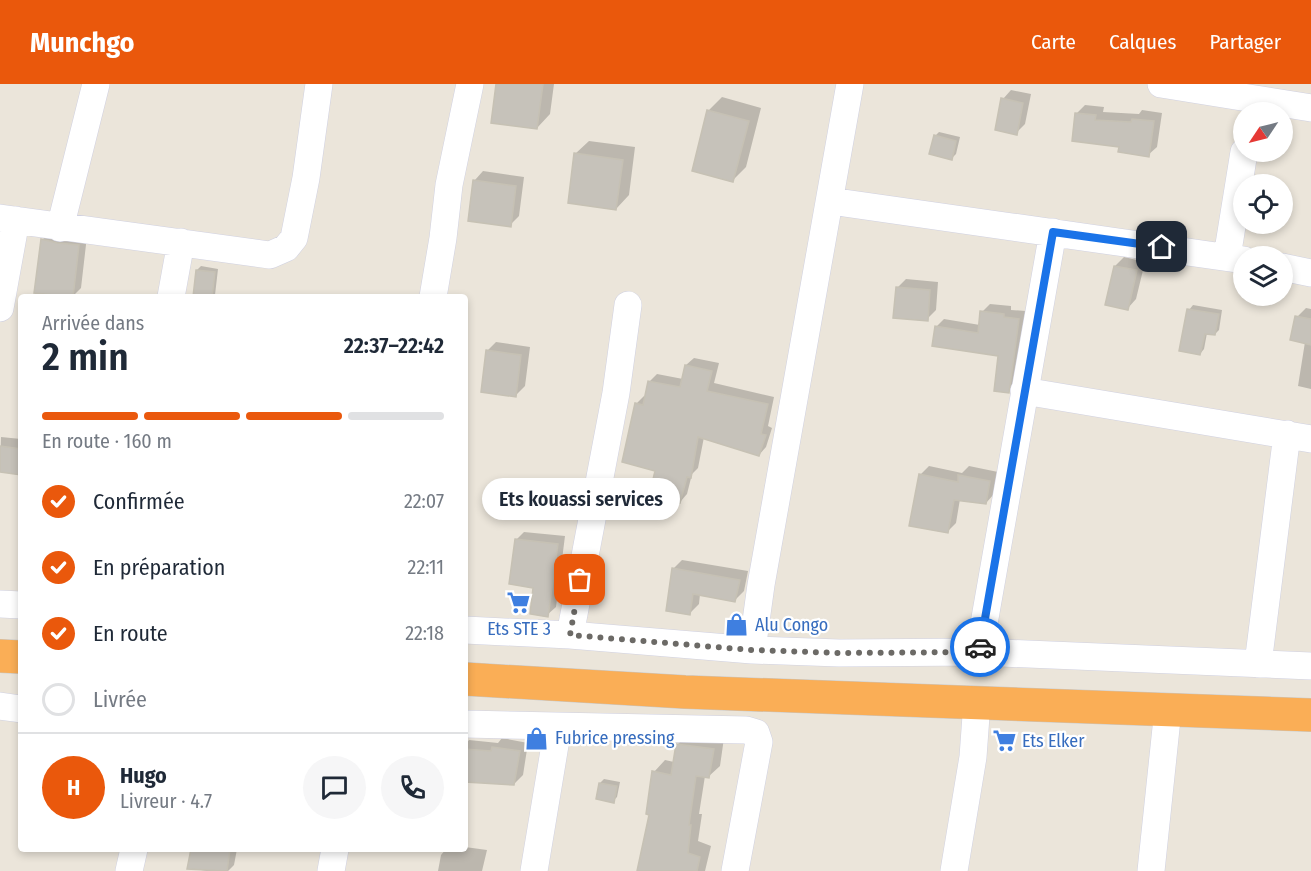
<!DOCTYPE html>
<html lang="fr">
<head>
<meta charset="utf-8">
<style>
	:root { --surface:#fff; --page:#f6f6f7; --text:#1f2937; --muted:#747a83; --line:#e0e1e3; --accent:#ea580c }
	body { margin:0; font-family:"Fira Sans Condensed",sans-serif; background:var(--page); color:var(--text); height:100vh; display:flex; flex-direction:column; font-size:22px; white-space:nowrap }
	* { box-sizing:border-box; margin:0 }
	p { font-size:20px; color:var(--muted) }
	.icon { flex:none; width:33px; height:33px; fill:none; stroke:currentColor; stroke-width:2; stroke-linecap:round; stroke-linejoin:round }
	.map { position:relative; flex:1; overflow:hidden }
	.drawer { position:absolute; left:18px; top:210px; width:450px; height:558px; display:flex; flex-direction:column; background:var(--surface); border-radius:6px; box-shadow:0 3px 9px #0003 }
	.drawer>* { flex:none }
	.needle { width:39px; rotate:235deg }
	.tools { position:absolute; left:1233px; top:18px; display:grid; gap:12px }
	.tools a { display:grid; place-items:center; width:60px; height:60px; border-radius:50%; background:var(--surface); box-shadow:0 3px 9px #0003; font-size:30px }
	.pin { position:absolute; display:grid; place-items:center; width:51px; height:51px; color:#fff; margin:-26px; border-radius:12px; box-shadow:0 3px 9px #0006 }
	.courier { position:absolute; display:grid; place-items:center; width:60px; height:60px; margin:-30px; border:4px solid #1a73e8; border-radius:50%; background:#fff; color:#222; box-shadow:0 2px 8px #0007 }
	.bubble { position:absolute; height:42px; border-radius:21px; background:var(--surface); box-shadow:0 3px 9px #0003; font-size:20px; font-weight:600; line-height:42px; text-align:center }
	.summary em { font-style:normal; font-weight:600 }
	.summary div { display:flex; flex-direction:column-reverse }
	.summary { display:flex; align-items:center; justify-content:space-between; height:102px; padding:0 24px }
	h1 { font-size:39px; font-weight:600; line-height:45px }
	.bar { display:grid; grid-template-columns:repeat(4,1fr); gap:9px 6px; align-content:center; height:72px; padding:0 24px }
	.bar i { height:8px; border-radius:4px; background:var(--line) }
	.bar .current { background:var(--accent) }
	.bar p { grid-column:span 4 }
	.line { display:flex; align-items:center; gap:15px; padding:0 24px; border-top:2px solid var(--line) }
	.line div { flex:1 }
	.round { display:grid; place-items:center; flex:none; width:63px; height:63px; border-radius:32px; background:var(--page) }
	ol { padding:0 24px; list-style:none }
	li { display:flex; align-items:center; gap:18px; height:66px }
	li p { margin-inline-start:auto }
	li .icon { padding:6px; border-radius:50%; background:var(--accent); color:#fff; stroke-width:4 }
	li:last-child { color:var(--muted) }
	li i { width:33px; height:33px; border:3px solid var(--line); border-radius:50% }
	header { display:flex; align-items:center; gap:36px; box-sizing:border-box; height:84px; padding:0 30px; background:var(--accent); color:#fff }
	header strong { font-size:28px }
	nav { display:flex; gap:33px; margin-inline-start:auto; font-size:21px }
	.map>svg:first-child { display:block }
</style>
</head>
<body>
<header>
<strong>Munchgo</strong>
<nav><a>Carte</a><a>Calques</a><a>Partager</a></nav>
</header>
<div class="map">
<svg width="1311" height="787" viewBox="0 0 1311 787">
	<rect width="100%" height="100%" fill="#ebe5da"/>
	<!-- shadow -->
	<path fill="#0003" d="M 497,0 L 554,0 L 550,30 L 537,44 Z
		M 1011,6 L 1031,10 L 1025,40 L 1016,49 L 1003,15 Z
		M 722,13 L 761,24 L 746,83 L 733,96 L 693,86 L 709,26 Z
		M 1085,21 L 1104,23 L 1103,28 L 1139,30 L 1142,26 L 1162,29 L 1157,63 L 1148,71 L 1120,62 L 1076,30 Z
		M 939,48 L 960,53 L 956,70 L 952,74 L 935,52 Z
		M 589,57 L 635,63 L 629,111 L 616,125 L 575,70 Z
		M 483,87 L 524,93 L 519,132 L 510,141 L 475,96 Z
		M 51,147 L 87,152 L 81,204 L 72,213 L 56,210 L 56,213 L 32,213 L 37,208 L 42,156 Z
		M 1124,173 L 1145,178 L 1136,215 L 1128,224 L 1115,182 Z
		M 201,182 L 218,185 L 215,211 L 213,213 L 194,213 L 197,186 Z
		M 906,195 L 938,198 L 936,226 L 927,235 L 897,204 Z
		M 990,220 L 1011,222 L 1011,226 L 1026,227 L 1016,299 L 1008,307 L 1000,270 L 936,243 L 944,235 L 980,241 L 982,228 Z
		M 1193,221 L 1222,226 L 1219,246 L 1215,250 L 1207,249 L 1204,265 L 1200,270 L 1189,226 Z
		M 1306,224 L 1311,225 L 1311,305 L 1298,302 L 1305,258 L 1297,233 Z
		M 496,258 L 530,263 L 525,302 L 516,311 L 487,267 Z
		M 694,274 L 719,279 L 714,299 L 774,313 L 768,342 L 772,344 L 766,363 L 759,371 L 704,353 L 698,384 L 692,390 L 687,410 L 680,418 L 657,386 L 636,320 L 644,312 L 646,313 L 649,298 L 657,290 L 683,295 L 686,281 Z
		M 1,353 L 21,355 L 21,389 L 0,387 Z
		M 929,382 L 962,389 L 969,382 L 998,388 L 994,410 L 986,419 L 960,415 L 956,439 L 947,448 L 920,391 Z
		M 524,448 L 565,452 L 556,523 L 547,531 L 516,456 Z
		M 682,476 L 748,487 L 744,507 L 735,516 L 700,510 L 699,520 L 690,529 L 674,484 Z
		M 688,650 L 724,654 L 720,682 L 708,693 L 705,692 L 699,730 L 702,730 L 698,757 L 711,762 L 705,787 L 638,787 L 651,730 L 654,688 L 665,676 L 674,678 L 677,661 Z
		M 502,654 L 528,659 L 523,691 L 514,700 L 465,696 L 465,661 L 469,656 L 498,659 Z
		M 604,695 L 620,698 L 617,713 L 613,717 L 600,699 Z
		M 465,763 L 487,766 L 482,787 L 438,787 L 441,771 L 446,765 L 465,765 Z
		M 192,765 L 237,765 L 234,781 L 228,787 L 207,787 L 189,784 Z"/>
	<!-- building -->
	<path fill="#c6c2ba" stroke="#c6c1b4" stroke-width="1.5" d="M 496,0 L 543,0 L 537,45 L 491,39 Z
		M 1001,14 L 1023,19 L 1017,51 L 995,46 Z
		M 707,26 L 749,37 L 733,98 L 692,87 Z
		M 1075,29 L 1096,31 L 1095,36 L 1131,38 L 1132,35 L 1154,37 L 1149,73 L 1118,68 L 1119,63 L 1072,57 Z
		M 934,51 L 956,57 L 952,76 L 929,70 Z
		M 574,69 L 623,76 L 616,126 L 568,119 Z
		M 473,96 L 516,102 L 511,143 L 468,137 Z
		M 41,155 L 57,159 L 79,161 L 73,213 L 34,209 Z
		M 1114,182 L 1137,186 L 1128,226 L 1105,221 Z
		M 196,186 L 215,188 L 212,213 L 193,213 Z
		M 896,203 L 930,206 L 928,237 L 893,234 Z
		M 1187,225 L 1219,230 L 1215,251 L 1205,250 L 1200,271 L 1179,267 Z
		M 980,227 L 1004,230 L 1004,233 L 1019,235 L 1009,309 L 994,307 L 998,272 L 932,262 L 935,242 L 978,249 Z
		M 1295,232 L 1311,235 L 1311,261 L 1290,256 Z
		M 486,266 L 521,271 L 516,313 L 481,308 Z
		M 685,281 L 712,287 L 707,307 L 768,320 L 761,350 L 766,351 L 759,372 L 698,353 L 691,394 L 687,393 L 680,419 L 649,412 L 655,387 L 622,378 L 635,319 L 643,321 L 648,297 L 680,303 Z
		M 0,362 L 21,365 L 21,391 L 0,388 Z
		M 919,390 L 958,398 L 958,391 L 990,397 L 986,420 L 954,416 L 948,449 L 909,442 Z
		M 515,455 L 558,460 L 548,533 L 530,530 L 533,504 L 509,500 Z
		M 672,484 L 740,496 L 735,518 L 693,510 L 690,531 L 666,527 Z
		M 676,660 L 714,665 L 709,694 L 696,692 L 689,741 L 691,741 L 688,769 L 700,773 L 697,787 L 637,787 L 649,731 L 646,730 L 652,687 L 671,691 Z
		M 492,663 L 520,667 L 514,701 L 465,698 L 465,665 L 491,667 Z
		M 599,699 L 617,702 L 614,719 L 596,715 Z
		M 191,765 L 230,765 L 227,787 L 187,785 Z"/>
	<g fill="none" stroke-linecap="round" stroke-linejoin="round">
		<defs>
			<path id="minor" d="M 1161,0 L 1311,24
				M 830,117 L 1244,176
				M 0,134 L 270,171 L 286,164 L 294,154 L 306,94 L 319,0
				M 60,144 L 96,0
				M 1227,173 L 1244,68
				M 1282,183 L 1311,189
				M 171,213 L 181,158
				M 433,213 L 443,154 L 449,101 L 470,0
				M 0,224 L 16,136
				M 1024,307 L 1311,355
				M 0,520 L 21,521
				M 465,546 L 570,551 L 752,566 L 839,569 L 979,568 L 1311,582
				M 570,551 L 616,309 L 628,221
				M 752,566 L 761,501 L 850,0
				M 979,568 L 1053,148
				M 1258,580 L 1287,350
				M 0,622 L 21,625
				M 465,640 L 746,646 L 756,649 L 759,658 L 735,787
				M 129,787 L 134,765
				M 331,787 L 335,765
				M 534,787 L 558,643
				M 954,787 L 973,673 L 977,618
				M 1151,787 L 1168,625"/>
			<path id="highway" d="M 0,572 L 21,573
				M 465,595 L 685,608 L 1311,631"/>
		</defs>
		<!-- minor casing -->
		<use href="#minor" stroke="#d0d1e1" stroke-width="28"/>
		<!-- highway casing -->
		<use href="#highway" stroke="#c7c7c7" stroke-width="34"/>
		<!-- minor -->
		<use href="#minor" stroke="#fff" stroke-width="27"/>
		<!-- highway -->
		<use href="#highway" stroke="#faae56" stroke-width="33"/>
	</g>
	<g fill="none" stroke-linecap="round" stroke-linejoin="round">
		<!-- done -->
		<path stroke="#6c6a66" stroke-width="6" stroke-dasharray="0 10.8" d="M 580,496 L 570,551 L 752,566 L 839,569 L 979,568 L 980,563"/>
		<!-- route -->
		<path stroke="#1a73e8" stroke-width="8" d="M 980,563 L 1053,148 L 1162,163"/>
	</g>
	<!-- icons -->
	<defs>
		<symbol id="supermarket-bare" viewBox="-9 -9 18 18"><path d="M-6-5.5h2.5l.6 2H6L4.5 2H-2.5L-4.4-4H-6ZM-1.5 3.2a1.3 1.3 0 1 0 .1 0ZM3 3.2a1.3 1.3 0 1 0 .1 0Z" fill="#3f7fe0" stroke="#fff" stroke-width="2.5" paint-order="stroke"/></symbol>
		<symbol id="shop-bare" viewBox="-9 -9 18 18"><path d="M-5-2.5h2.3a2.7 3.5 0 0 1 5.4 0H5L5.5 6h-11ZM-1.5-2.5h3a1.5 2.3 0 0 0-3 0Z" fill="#3f7fe0" stroke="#fff" stroke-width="2.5" paint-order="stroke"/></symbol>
	</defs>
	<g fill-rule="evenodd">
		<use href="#supermarket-bare" x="502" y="502" width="33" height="33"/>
		<use href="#shop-bare" x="720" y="524" width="33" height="33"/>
		<use href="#shop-bare" x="520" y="638" width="33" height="33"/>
		<use href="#supermarket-bare" x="988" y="640" width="33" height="33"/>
	</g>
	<g text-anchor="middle" stroke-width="4.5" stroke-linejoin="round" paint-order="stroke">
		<!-- shop labels -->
		<g font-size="18" fill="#366cbe" stroke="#fff" text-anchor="start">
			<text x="755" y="547">Alu Congo</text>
			<text x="519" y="551" text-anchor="middle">Ets STE 3</text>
			<text x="555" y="660">Fubrice pressing</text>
			<text x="1022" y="663">Ets Elker</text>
		</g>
	</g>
</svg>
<div class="tools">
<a><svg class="needle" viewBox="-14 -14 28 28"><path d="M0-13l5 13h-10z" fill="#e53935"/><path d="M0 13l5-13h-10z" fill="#747a83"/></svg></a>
<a><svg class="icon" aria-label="locate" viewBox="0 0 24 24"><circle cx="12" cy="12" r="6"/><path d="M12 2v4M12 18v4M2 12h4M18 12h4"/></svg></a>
<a><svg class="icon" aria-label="layers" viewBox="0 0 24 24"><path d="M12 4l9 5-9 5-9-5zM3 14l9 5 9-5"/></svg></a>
</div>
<div class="pin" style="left:580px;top:496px;background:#ea580c"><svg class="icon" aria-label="bag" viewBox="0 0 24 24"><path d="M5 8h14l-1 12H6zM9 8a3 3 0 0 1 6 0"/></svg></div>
<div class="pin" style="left:1162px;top:163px;background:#1f2937"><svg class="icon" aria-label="home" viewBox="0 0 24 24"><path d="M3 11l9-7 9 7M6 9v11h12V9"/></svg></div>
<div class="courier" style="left:980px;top:563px"><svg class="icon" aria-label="car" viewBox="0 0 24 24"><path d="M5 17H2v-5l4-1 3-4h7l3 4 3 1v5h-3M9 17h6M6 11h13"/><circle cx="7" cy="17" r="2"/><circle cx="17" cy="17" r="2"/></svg></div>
<div class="bubble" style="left:482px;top:394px;width:198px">Ets kouassi services</div>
<section class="drawer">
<div class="summary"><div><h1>2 min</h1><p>Arrivée dans</p></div><em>22:37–22:42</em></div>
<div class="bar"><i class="current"></i><i class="current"></i><i class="current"></i><i></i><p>En route · 160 m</p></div>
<ol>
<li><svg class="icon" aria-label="check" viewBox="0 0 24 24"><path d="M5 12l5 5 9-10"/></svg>Confirmée<p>22:07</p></li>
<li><svg class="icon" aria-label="check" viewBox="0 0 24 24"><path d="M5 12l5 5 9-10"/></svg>En préparation<p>22:11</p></li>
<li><svg class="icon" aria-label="check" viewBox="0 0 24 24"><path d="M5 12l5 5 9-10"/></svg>En route<p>22:18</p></li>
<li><i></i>Livrée</li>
</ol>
<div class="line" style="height:108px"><b class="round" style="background:var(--accent);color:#fff">H</b><div><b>Hugo</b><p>Livreur · 4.7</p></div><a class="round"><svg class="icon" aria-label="chat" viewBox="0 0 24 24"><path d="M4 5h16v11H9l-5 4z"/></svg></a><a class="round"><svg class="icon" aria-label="phone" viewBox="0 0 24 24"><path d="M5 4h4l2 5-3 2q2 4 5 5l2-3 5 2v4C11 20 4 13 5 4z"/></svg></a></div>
</section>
</div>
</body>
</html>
